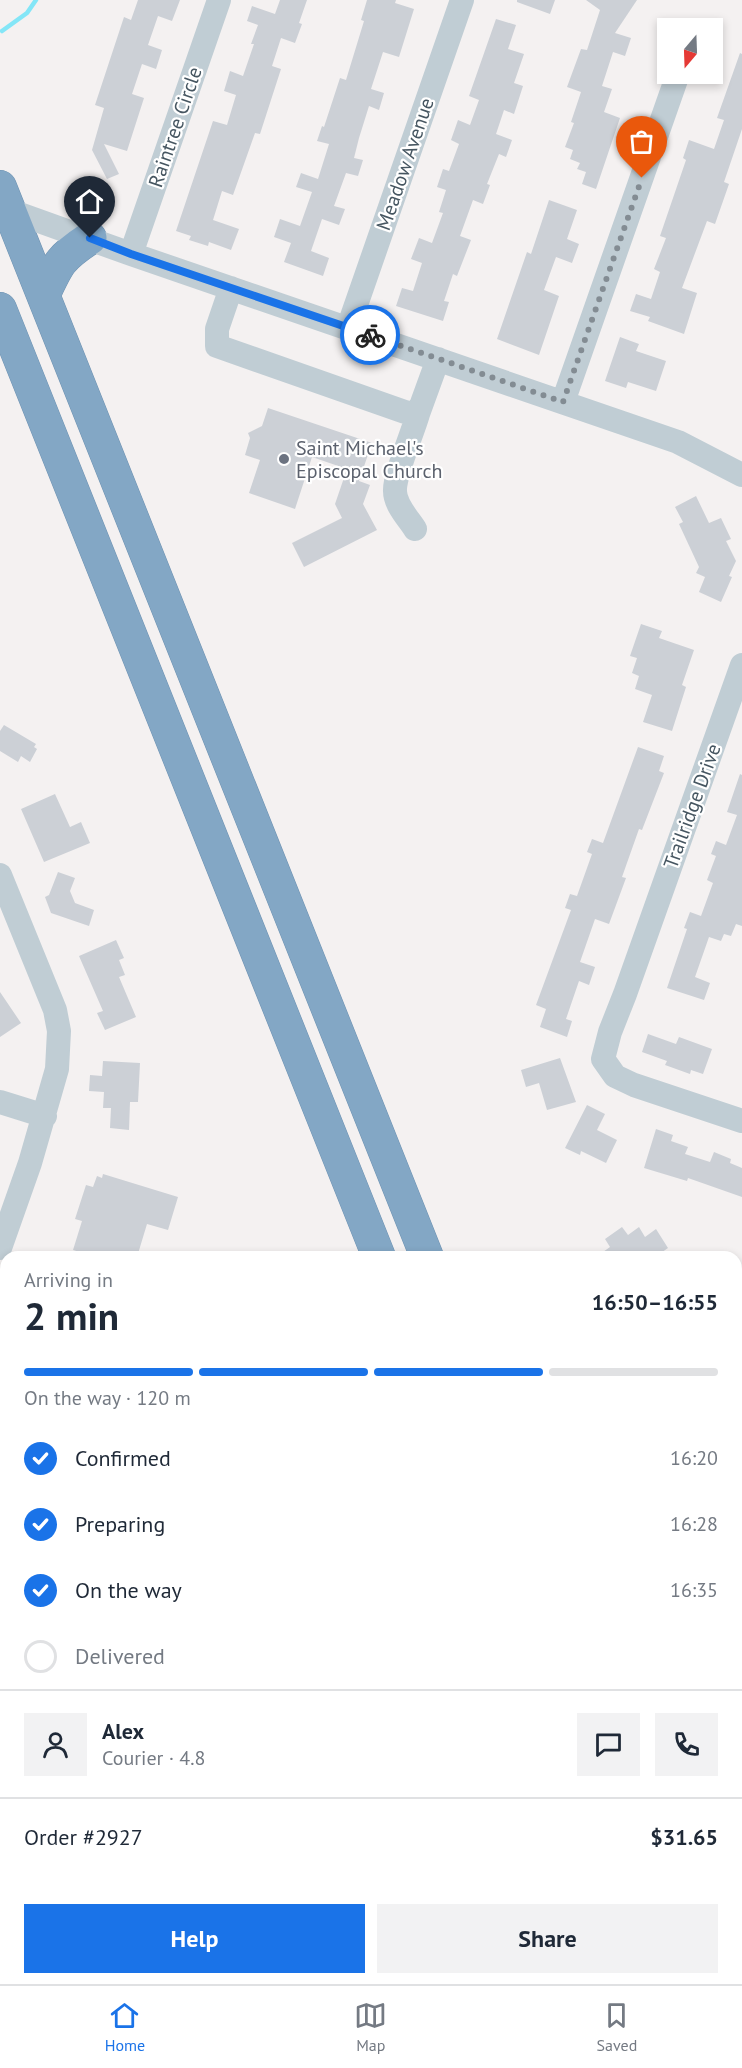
<!DOCTYPE html>
<html lang="en">
<head>
<meta charset="utf-8">
<style>
	:root { --surface:#fff; --page:#f2f2f3; --text:#1f2937; --muted:#747a83; --line:#e0e1e3; --accent:#1a73e8 }
	body { margin:0; font-family:"PT Sans",sans-serif; background:var(--page); color:var(--text); height:100vh; display:flex; flex-direction:column; font-size:22px; white-space:nowrap }
	* { box-sizing:border-box; margin:0 }
	p { font-size:20px; color:var(--muted) }
	.icon { flex:none; width:33px; height:33px; fill:none; stroke:currentColor; stroke-width:2; stroke-linecap:round; stroke-linejoin:round }
	.map { position:relative; flex:1; overflow:hidden }
	.panel { position:absolute; left:0px; top:1251px; width:742px; height:734px; display:flex; flex-direction:column; background:var(--surface); border-radius:18px 18px 0 0; box-shadow:0 3px 9px #0003 }
	.panel>* { flex:none }
	.needle { width:39px; rotate:199deg }
	.tools { position:absolute; left:657px; top:18px; display:grid; gap:12px }
	.tools a { display:grid; place-items:center; width:66px; height:66px; border-radius:0px; background:var(--surface); box-shadow:0 3px 9px #0003; font-size:30px }
	.pin { position:absolute; display:grid; place-items:center; width:51px; height:51px; color:#fff; margin:-62px -26px; border-radius:50% 50% 50% 0; rotate:-45deg; box-shadow:0 0 6px #0007 }
	.pin .icon { rotate:45deg }
	.courier { position:absolute; display:grid; place-items:center; width:60px; height:60px; margin:-30px; border:4px solid #1a73e8; border-radius:50%; background:#fff; color:#222; box-shadow:0 2px 8px #0007 }
	.summary em { font-style:normal; font-weight:600 }
	.summary div { display:flex; flex-direction:column-reverse }
	.summary { display:flex; align-items:center; justify-content:space-between; height:102px; padding:0 24px }
	h1 { font-size:39px; font-weight:600; line-height:45px }
	.bar { display:grid; grid-template-columns:repeat(4,1fr); gap:9px 6px; align-content:center; height:72px; padding:0 24px }
	.bar i { height:8px; border-radius:4px; background:var(--line) }
	.bar .selected { background:var(--accent) }
	.bar p { grid-column:span 4 }
	.line { display:flex; align-items:center; gap:15px; padding:0 24px; border-top:2px solid var(--line) }
	.line div { flex:1 }
	.round { display:grid; place-items:center; flex:none; width:63px; height:63px; border-radius:0px; background:var(--page) }
	ol { padding:0 24px; list-style:none }
	li { display:flex; align-items:center; gap:18px; height:66px }
	li p { margin-inline-start:auto }
	li .icon { padding:6px; border-radius:50%; background:var(--accent); color:#fff; stroke-width:4 }
	li:last-child { color:var(--muted) }
	li i { width:33px; height:33px; border:3px solid var(--line); border-radius:50% }
	.cta { display:flex; gap:12px; margin-top:auto; padding:12px 24px }
	.cta a { flex:1; height:69px; border-radius:0px; background:var(--accent); color:#fff; font-size:24px; font-weight:600; line-height:69px; text-align:center }
	.cta a+a { background:var(--page); color:var(--text) }
	.tab-bar { display:flex; justify-content:space-around; align-items:center; height:84px; border-top:2px solid var(--line); background:var(--surface); font-size:16px; color:var(--muted) }
	.tab-bar a { display:grid; justify-items:center; gap:3px }
	.tab-bar .selected { color:var(--accent) }
	.map>svg:first-child { display:block }
</style>
</head>
<body>
<div class="map">
<svg width="742" height="1984" viewBox="0 0 742 1984">
	<rect width="100%" height="100%" fill="#f4f1f1"/>
	<g fill="none" stroke-linecap="round" stroke-linejoin="round">
		<!-- stream -->
		<path stroke="#84e6f7" stroke-width="4.5" d="M 2,31 L 27,13 L 36,0"/>
	</g>
	<!-- building -->
	<path fill="#ccd0d6" d="M 138,0 L 180,0 L 172,21 L 158,16 L 148,45 L 162,50 L 156,69 L 142,64 L 132,94 L 144,98 L 127,151 L 104,144 L 119,174 L 107,179 L 92,150 L 104,108 L 95,105 L 124,17 L 131,20 Z
		M 280,0 L 307,0 L 299,23 L 302,24 L 295,43 L 281,38 L 272,66 L 281,69 L 260,134 L 255,133 L 233,195 L 222,191 L 213,220 L 239,229 L 231,250 L 209,242 L 208,246 L 189,240 L 191,236 L 176,231 L 213,121 L 227,125 L 236,95 L 224,91 L 230,71 L 243,76 L 254,44 L 251,44 L 258,25 L 247,21 L 252,6 L 275,14 Z
		M 367,0 L 396,0 L 395,3 L 414,9 L 399,57 L 383,52 L 371,89 L 384,93 L 379,110 L 369,106 L 359,138 L 354,158 L 363,160 L 358,176 L 346,173 L 334,206 L 345,209 L 339,225 L 322,219 L 311,251 L 329,258 L 323,276 L 284,262 L 291,243 L 274,237 L 280,219 L 300,226 L 312,192 L 296,187 L 301,173 L 318,179 L 329,144 L 317,141 L 322,126 L 324,127 L 340,78 L 346,80 L 364,21 L 361,20 Z
		M 517,0 L 555,0 L 550,14 L 517,2 Z
		M 586,0 L 637,0 L 615,33 L 631,38 L 625,56 L 613,52 L 602,86 L 612,89 L 604,112 L 620,118 L 596,189 L 582,184 L 586,172 L 577,169 L 580,163 L 570,159 L 573,150 L 565,147 L 574,123 L 571,122 L 581,92 L 567,87 L 581,49 L 587,50 L 600,10 Z
		M 496,19 L 516,25 L 508,49 L 524,54 L 514,83 L 523,86 L 514,114 L 504,110 L 496,134 L 512,140 L 506,157 L 499,154 L 487,184 L 490,185 L 483,204 L 473,200 L 460,236 L 471,240 L 457,276 L 453,274 L 444,301 L 449,302 L 443,321 L 396,306 L 402,288 L 413,291 L 422,263 L 411,259 L 419,238 L 432,243 L 443,213 L 439,212 L 446,190 L 437,187 L 443,169 L 449,171 L 459,144 L 451,140 L 458,120 L 470,125 L 479,100 L 469,96 Z
		M 740,53 L 742,54 L 742,129 L 724,182 L 729,184 L 715,224 L 707,221 L 682,288 L 697,293 L 684,334 L 648,321 L 650,317 L 630,311 L 636,294 L 651,299 L 660,272 L 654,269 L 666,238 L 660,236 L 686,160 L 683,158 L 689,140 L 714,149 L 724,120 L 717,118 Z
		M 549,200 L 577,210 L 567,239 L 579,244 L 572,263 L 556,257 L 544,290 L 559,296 L 539,355 L 497,339 L 527,252 L 531,254 Z
		M 620,337 L 639,344 L 636,351 L 666,361 L 656,391 L 628,382 L 626,388 L 605,381 Z
		M 268,408 L 372,443 L 359,481 L 370,485 L 363,504 L 377,530 L 304,567 L 292,543 L 342,518 L 335,504 L 347,469 L 312,457 L 295,509 L 249,493 L 260,460 L 245,455 L 250,438 L 248,433 L 262,426 Z
		M 696,496 L 709,523 L 721,518 L 731,539 L 726,541 L 736,561 L 729,576 L 732,577 L 721,602 L 699,592 L 705,577 L 696,573 L 699,567 L 679,524 L 683,522 L 675,507 Z
		M 641,624 L 662,631 L 659,638 L 694,650 L 682,685 L 686,687 L 672,731 L 643,722 L 652,695 L 635,689 L 639,676 L 632,673 L 637,658 L 630,656 Z
		M 4,725 L 36,744 L 34,747 L 37,749 L 30,762 L 21,756 L 18,762 L 0,751 L 0,731 Z
		M 638,747 L 664,756 L 659,771 L 664,773 L 642,830 L 639,829 L 622,877 L 626,878 L 609,924 L 595,919 L 580,962 L 595,967 L 589,985 L 579,981 L 566,1019 L 572,1021 L 567,1037 L 540,1027 L 546,1009 L 536,1005 L 571,910 L 565,908 L 570,894 L 577,896 L 592,854 L 587,852 L 592,839 L 603,843 Z
		M 740,774 L 742,775 L 742,926 L 736,924 L 731,936 L 724,934 L 721,941 L 709,937 L 695,977 L 710,983 L 704,1000 L 667,988 L 687,929 L 684,928 L 690,912 L 701,916 L 713,883 L 707,880 L 716,856 L 711,854 L 716,841 L 726,845 L 737,815 L 727,812 Z
		M 55,794 L 70,827 L 81,822 L 90,843 L 44,862 L 21,809 Z
		M 58,872 L 75,878 L 70,891 L 75,903 L 94,910 L 89,926 L 51,913 L 45,897 L 49,895 Z
		M 116,940 L 124,958 L 119,960 L 125,975 L 119,977 L 136,1017 L 105,1030 L 97,1013 L 103,1011 L 79,956 Z
		M 0,992 L 21,1023 L 0,1037 Z
		M 648,1034 L 676,1044 L 679,1037 L 712,1049 L 703,1074 L 691,1070 L 690,1074 L 665,1065 L 667,1061 L 642,1052 Z
		M 560,1058 L 576,1102 L 547,1110 L 539,1083 L 526,1087 L 521,1070 Z
		M 103,1061 L 140,1063 L 138,1102 L 130,1102 L 129,1130 L 110,1128 L 111,1108 L 103,1108 L 104,1092 L 89,1091 L 90,1075 L 102,1076 Z
		M 587,1105 L 605,1114 L 597,1130 L 617,1140 L 606,1163 L 581,1151 L 580,1155 L 565,1148 Z
		M 656,1129 L 673,1135 L 671,1141 L 688,1147 L 685,1154 L 710,1162 L 714,1152 L 731,1159 L 730,1163 L 742,1168 L 742,1197 L 688,1178 L 687,1181 L 644,1168 Z
		M 103,1174 L 178,1197 L 168,1230 L 147,1224 L 137,1257 L 96,1257 L 73,1250 L 82,1221 L 75,1219 L 86,1185 L 93,1187 L 97,1176 L 102,1178 Z
		M 622,1227 L 628,1235 L 639,1227 L 645,1237 L 656,1229 L 668,1248 L 655,1257 L 596,1257 L 610,1247 L 605,1239 Z"/>
	<g fill="none" stroke-linecap="round" stroke-linejoin="round">
		<defs>
			<path id="highway" d="M 0,187 L 427,1257
				M 44,294 C 58,263 61,257 90,238
				M 0,309 L 379,1257
				M 672,1978 L 674,1984
				M 719,1978 L 722,1984"/>
		</defs>
		<!-- highway casing -->
		<use href="#highway" stroke="#6e92b1" stroke-width="34"/>
		<!-- minor -->
		<path stroke="#c0cdd4" stroke-width="24" d="M 0,207 L 131,254 L 678,442 L 742,475
			M 131,254 L 219,0
			M 231,288 L 217,329 L 217,346 L 405,412 L 418,414 L 438,359
			M 348,328 L 462,0
			M 563,402 L 678,74
			M 415,529 C 408,518 395,505 395,491 C 394,476 413,432 418,414
			M 742,665 L 625,994 L 610,1032 L 603,1059 L 615,1076 L 634,1085 L 742,1121
			M 0,875 L 55,1010 L 59,1031 L 57,1069 L 30,1163 L 0,1248
			M 0,1102 L 45,1116
			M 736,1349 L 742,1351
			M 736,1651 L 742,1648
			M 479,1978 L 484,1984
			M 547,1978 L 550,1984
			M 237,1984 L 243,1978"/>
		<!-- highway -->
		<use href="#highway" stroke="#83a7c5" stroke-width="33"/>
	</g>
	<g fill="none" stroke-linecap="round" stroke-linejoin="round">
		<!-- done -->
		<path stroke="#838c93" stroke-width="6" stroke-dasharray="0 10.8" d="M 370,335 L 563,402 L 642,178"/>
		<!-- route -->
		<path stroke="#1a73e8" stroke-width="8" d="M 90,238 L 131,254 L 370,335"/>
	</g>
	<!-- markers -->
	<circle fill="#6b7280" stroke="#fff" stroke-width="2" cx="284" cy="459" r="6"/>
	<g text-anchor="middle" stroke-width="4.5" stroke-linejoin="round" paint-order="stroke">
		<!-- street labels -->
		<g font-size="20" fill="#465661" stroke="#fff">
			<text transform="translate(175 127) rotate(-71)" y="7">Raintree Circle</text>
			<text transform="translate(405 164) rotate(-71)" y="7">Meadow Avenue</text>
			<text transform="translate(692 806) rotate(-70)" y="7">Trailridge Drive</text>
		</g>
		<!-- worship labels -->
		<g font-size="20" fill="#5b616d" stroke="#fff" text-anchor="start">
			<text x="296" y="455">Saint Michael's<tspan x="296" dy="23">Episcopal Church</tspan></text>
		</g>
	</g>
</svg>
<div class="tools">
<a><svg class="needle" viewBox="-14 -14 28 28"><path d="M0-13l5 13h-10z" fill="#e53935"/><path d="M0 13l5-13h-10z" fill="#747a83"/></svg></a>
</div>
<div class="pin" style="left:642px;top:178px;background:#ea580c"><svg class="icon" aria-label="bag" viewBox="0 0 24 24"><path d="M5 8h14l-1 12H6zM9 8a3 3 0 0 1 6 0"/></svg></div>
<div class="pin" style="left:90px;top:238px;background:#1f2937"><svg class="icon" aria-label="home" viewBox="0 0 24 24"><path d="M3 11l9-7 9 7M6 9v11h12V9"/></svg></div>
<div class="courier" style="left:370px;top:335px"><svg class="icon" aria-label="bike" viewBox="0 0 24 24"><circle cx="6" cy="16" r="4"/><circle cx="18" cy="16" r="4"/><path d="M6 16l4-8h5l3 8M10 8l3 8H6M13 5h3"/></svg></div>
<section class="panel">
<div class="summary"><div><h1>2 min</h1><p>Arriving in</p></div><em>16:50–16:55</em></div>
<div class="bar"><i class="selected"></i><i class="selected"></i><i class="selected"></i><i></i><p>On the way · 120 m</p></div>
<ol>
<li><svg class="icon" aria-label="check" viewBox="0 0 24 24"><path d="M5 12l5 5 9-10"/></svg>Confirmed<p>16:20</p></li>
<li><svg class="icon" aria-label="check" viewBox="0 0 24 24"><path d="M5 12l5 5 9-10"/></svg>Preparing<p>16:28</p></li>
<li><svg class="icon" aria-label="check" viewBox="0 0 24 24"><path d="M5 12l5 5 9-10"/></svg>On the way<p>16:35</p></li>
<li><i></i>Delivered</li>
</ol>
<div class="line" style="height:108px"><a class="round"><svg class="icon" aria-label="person" viewBox="0 0 24 24"><circle cx="12" cy="8" r="4"/><path d="M4 21q1-7 8-7t8 7"/></svg></a><div><b>Alex</b><p>Courier · 4.8</p></div><a class="round"><svg class="icon" aria-label="chat" viewBox="0 0 24 24"><path d="M4 5h16v11H9l-5 4z"/></svg></a><a class="round"><svg class="icon" aria-label="phone" viewBox="0 0 24 24"><path d="M5 4h4l2 5-3 2q2 4 5 5l2-3 5 2v4C11 20 4 13 5 4z"/></svg></a></div>
<div class="line" style="height:78px"><div>Order #2927</div><b>$31.65</b></div>
<div class="cta"><a>Help</a><a>Share</a></div>
</section>
</div>
<nav class="tab-bar">
<a class="selected"><svg class="icon" aria-label="home" viewBox="0 0 24 24"><path d="M3 11l9-7 9 7M6 9v11h12V9"/></svg>Home</a>
<a><svg class="icon" aria-label="map" viewBox="0 0 24 24"><path d="M3 6l6-2 6 2 6-2v14l-6 2-6-2-6 2zM9 4v14M15 6v14"/></svg>Map</a>
<a><svg class="icon" aria-label="saved" viewBox="0 0 24 24"><path d="M7 4h10v16l-5-4-5 4z"/></svg>Saved</a>
</nav>
</body>
</html>
